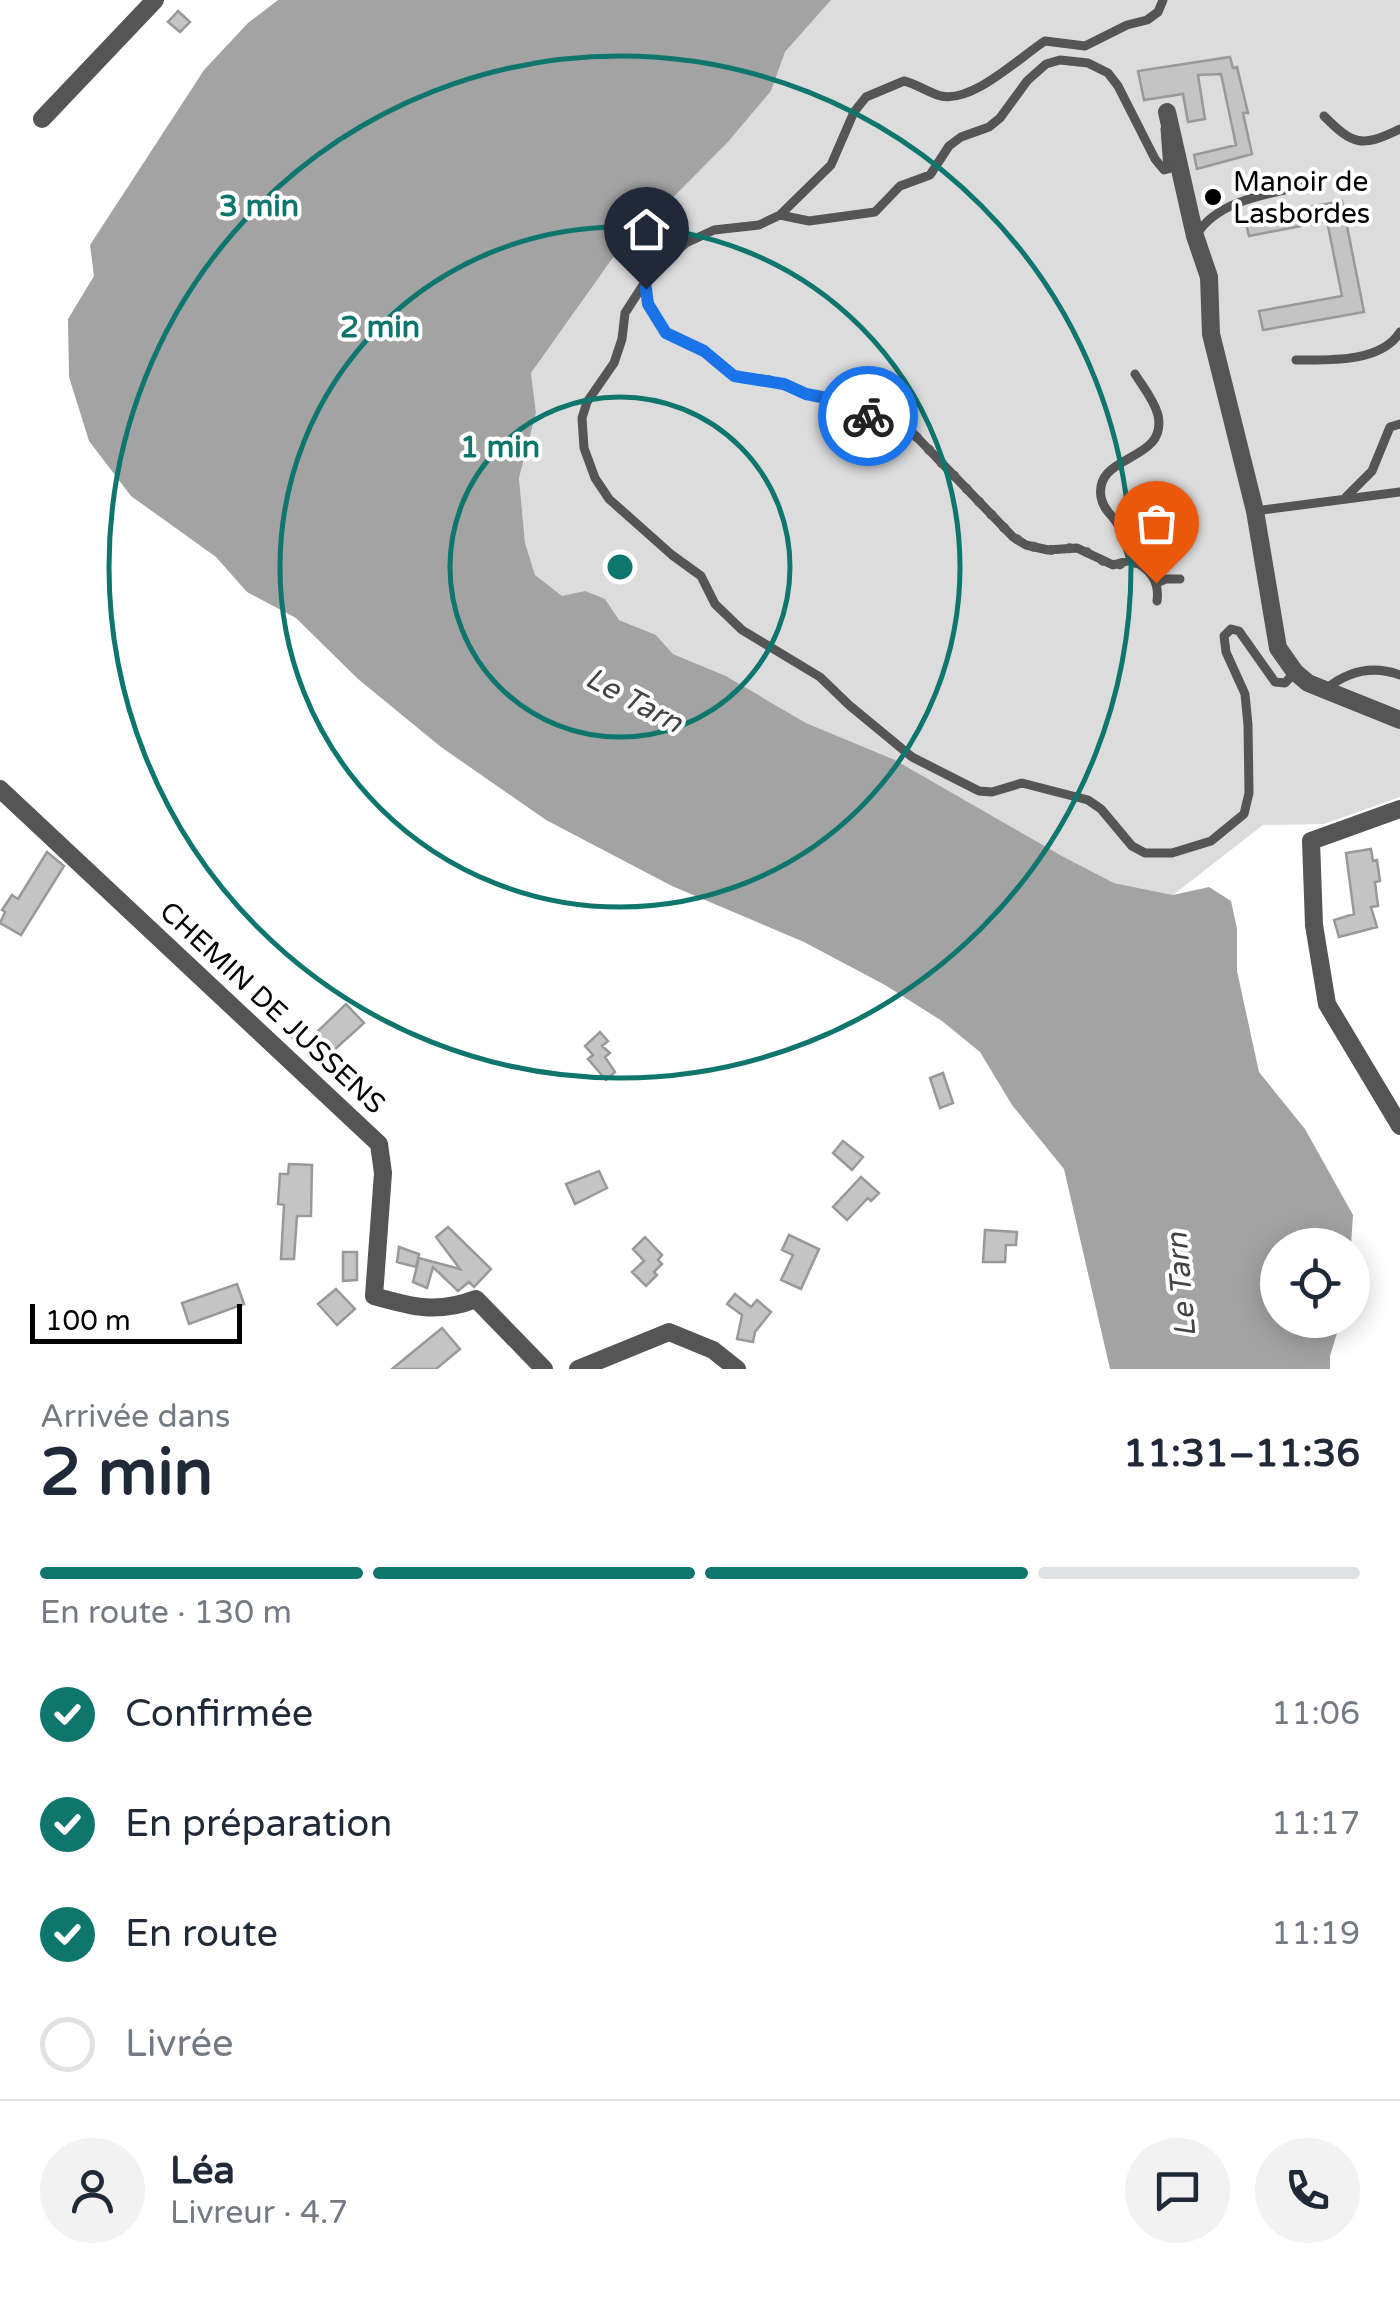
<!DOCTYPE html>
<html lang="fr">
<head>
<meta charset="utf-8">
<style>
	:root { --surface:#fff; --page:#f2f2f3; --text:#1f2937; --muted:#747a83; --line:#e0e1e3; --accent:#0f766e }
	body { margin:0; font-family:"Varela Round",sans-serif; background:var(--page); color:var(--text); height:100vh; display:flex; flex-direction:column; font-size:38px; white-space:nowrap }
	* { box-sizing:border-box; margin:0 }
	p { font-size:32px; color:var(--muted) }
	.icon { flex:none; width:55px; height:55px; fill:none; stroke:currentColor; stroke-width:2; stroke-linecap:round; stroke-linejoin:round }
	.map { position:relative; height:1369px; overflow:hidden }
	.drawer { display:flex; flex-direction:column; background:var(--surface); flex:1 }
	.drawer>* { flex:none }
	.buttons { position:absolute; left:1260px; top:1228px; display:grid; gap:20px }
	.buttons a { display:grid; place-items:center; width:110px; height:110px; border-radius:50%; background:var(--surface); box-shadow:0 5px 25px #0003; font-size:50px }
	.scale { position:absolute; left:30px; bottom:25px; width:212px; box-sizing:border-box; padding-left:10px; border:5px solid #000; border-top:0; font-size:28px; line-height:35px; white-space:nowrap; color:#000; -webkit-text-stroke:8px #fff; paint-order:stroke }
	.pin { position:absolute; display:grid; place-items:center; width:85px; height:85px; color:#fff; margin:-102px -42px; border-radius:50% 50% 50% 0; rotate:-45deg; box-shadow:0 0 10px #0007 }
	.pin .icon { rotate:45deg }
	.courier { position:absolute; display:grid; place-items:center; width:100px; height:100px; margin:-50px; border:8px solid #1a73e8; border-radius:50%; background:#fff; color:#222; box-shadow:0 2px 12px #0007 }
	.summary em { font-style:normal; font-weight:700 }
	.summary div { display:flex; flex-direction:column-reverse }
	.summary { display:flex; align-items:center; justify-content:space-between; height:170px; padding:0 40px }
	h1 { font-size:65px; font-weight:700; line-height:75px }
	.bar { display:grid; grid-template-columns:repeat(4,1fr); gap:15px 10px; align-content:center; height:120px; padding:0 40px }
	.bar i { height:12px; border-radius:8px; background:var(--line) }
	.bar .active { background:var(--accent) }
	.bar p { grid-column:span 4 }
	.line { display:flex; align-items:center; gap:25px; padding:0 40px; border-top:2px solid var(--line) }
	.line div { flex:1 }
	.round { display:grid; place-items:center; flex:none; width:105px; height:105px; border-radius:52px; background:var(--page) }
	ol { padding:0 40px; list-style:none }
	li { display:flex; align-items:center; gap:30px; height:110px }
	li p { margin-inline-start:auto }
	li .icon { padding:10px; border-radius:50%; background:var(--accent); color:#fff; stroke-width:4 }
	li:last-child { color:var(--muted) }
	li i { width:55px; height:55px; border:5px solid var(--line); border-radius:50% }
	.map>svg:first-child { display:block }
</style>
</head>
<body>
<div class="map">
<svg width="1400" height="1369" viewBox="0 0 1400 1369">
	<rect width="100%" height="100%" fill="#fff"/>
	<!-- green -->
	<path fill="#dcdcdc" d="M 831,0 L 1400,0 L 1400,797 L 1324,824 L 1263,825 L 1173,895 L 1114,883 L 1062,856 L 895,760 L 806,723 L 726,676 L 673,654 L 656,635 L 619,620 L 585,591 L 562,597 L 535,575 L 525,544 L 519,478 L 536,413 L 531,373 L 612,259 L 728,142 L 771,91 L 785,52 Z"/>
	<!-- water -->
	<path fill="#a3a3a3" d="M 278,0 L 831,0 L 785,52 L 771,91 L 728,142 L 612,259 L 531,373 L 536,413 L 519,478 L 525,543 L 535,575 L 562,596 L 585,591 L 605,599 L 619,620 L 656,635 L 673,654 L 726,676 L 806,723 L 895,760 L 1062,856 L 1114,883 L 1173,895 L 1209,887 L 1231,901 L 1237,929 L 1237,971 L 1259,1072 L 1305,1129 L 1353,1215 L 1351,1245 L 1278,1245 L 1278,1320 L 1341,1320 L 1330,1356 L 1330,1369 L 1110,1369 L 1064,1169 L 1012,1105 L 980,1052 L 942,1021 L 885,985 L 804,942 L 672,886 L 546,820 L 441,747 L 358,679 L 296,618 L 247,592 L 216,557 L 131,496 L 89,441 L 69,377 L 68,319 L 94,276 L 90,245 L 204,70 L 248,23 Z"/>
	<!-- building -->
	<path fill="#c4c4c4" stroke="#999" stroke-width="2.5" d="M 178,11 L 190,22 L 180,32 L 168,22 Z
		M 1230,57 L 1233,68 L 1237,67 L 1248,113 L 1243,113 L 1252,154 L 1197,169 L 1194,155 L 1236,145 L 1221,74 L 1198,75 L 1205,119 L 1188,122 L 1183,94 L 1144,100 L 1138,71 Z
		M 1342,201 L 1364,312 L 1263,330 L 1259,311 L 1342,296 L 1327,221 L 1249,236 L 1245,219 Z
		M 1371,849 L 1373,861 L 1377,860 L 1380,881 L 1375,882 L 1378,906 L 1371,907 L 1377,927 L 1339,937 L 1334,920 L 1354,914 L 1346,853 Z
		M 47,852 L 64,866 L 21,935 L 0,923 L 5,912 L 2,910 L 12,895 L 18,899 Z
		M 346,1004 L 364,1023 L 333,1051 L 316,1033 Z
		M 299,1021 L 308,1031 L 296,1042 L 288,1033 Z
		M 600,1032 L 608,1041 L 602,1046 L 610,1053 L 605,1057 L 615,1072 L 606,1080 L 588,1059 L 593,1055 L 585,1046 Z
		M 943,1073 L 953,1103 L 940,1108 L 930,1078 Z
		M 843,1141 L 863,1157 L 852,1170 L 833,1153 Z
		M 289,1164 L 312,1165 L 311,1216 L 297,1216 L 294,1259 L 281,1259 L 284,1205 L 278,1204 L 280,1174 L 288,1174 Z
		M 599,1171 L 607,1188 L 575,1204 L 566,1184 Z
		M 861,1177 L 879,1193 L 871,1201 L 868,1198 L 847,1220 L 833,1207 Z
		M 448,1227 L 491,1269 L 474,1287 L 469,1282 L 458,1291 L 433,1267 L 427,1288 L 413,1282 L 419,1258 L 460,1269 L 436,1237 Z
		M 985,1230 L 1017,1232 L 1016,1245 L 1006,1245 L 1005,1262 L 983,1262 Z
		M 789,1235 L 819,1249 L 801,1289 L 781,1280 L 793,1255 L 782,1250 Z
		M 645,1237 L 662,1255 L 658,1260 L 662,1264 L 654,1272 L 657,1275 L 646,1286 L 632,1272 L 644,1261 L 633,1249 Z
		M 399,1247 L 419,1254 L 416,1267 L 397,1262 Z
		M 343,1252 L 357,1252 L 357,1280 L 343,1281 Z
		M 237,1284 L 244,1304 L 189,1324 L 182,1303 Z
		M 336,1289 L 355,1309 L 337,1325 L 318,1304 Z
		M 735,1294 L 751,1307 L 757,1300 L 771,1312 L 755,1332 L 753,1342 L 737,1339 L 742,1315 L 727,1304 Z
		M 442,1328 L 460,1349 L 436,1369 L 392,1369 Z"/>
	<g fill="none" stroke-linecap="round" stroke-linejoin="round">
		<!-- lane -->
		<path stroke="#555" stroke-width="9" d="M 1163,0 L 1158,12 L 1147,20 L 1127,25 L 1085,46 L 1045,41 C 1020,57 973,103 941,96 C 929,93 917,84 904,81 L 866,97 L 854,112 L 831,165 L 780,215 L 759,225 L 714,230 L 686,243 L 649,276 L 625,313 L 622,339 L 614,363 L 587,402 L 582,418 L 584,448 L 595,478 L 609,499 L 672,555 L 701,576 L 715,604 L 742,630 L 820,677 L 849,705 L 912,757 L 979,791 L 992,792 L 1022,783 L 1088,800 L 1101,809 L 1132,846 L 1145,853 L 1172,853 L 1211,841 L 1244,814 L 1249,793 L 1248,725 L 1245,694 L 1226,652 L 1224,636 L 1231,629 L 1239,631 L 1275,682 L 1285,683 L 1295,672
			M 1324,116 C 1353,145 1361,148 1400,129
			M 780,215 L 809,221 L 875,212 L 900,186 L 930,175 L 949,146 L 961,137 L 989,127 L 1000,118 L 1027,81 L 1046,64 L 1060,60 L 1088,63 L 1108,73 L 1118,86 L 1155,159 L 1164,170 L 1168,169 L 1165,129
			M 1197,234 C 1220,197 1277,193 1316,183
			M 647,283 L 647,304 L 666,333 L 704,351 L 734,376 L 770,380 L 806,394 L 847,403 L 873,419 L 909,429 L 1013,537 L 1026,545 L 1048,550 L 1077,548 L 1113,565 L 1131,560 C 1149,568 1160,580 1157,601
			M 1296,360 C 1327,360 1381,363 1400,332
			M 1346,497 L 1372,471 L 1390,427 L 1400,424
			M 1255,511 L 1400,492
			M 1120,527 L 1135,510
			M 1131,560 C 1127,548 1124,534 1117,523 C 1111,514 1103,509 1101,497 C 1094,453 1168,463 1158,415 C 1154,400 1143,387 1135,374
			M 1156,583 L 1166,579 L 1180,579
			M 1326,689 C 1348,671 1373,665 1400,675"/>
		<!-- street -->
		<path stroke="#555" stroke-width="18" d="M 1167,112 L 1195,236 L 1209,277 L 1211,334 L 1255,511 L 1278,648 L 1295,672 L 1308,683 L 1400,720
			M 42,119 L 155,0
			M 0,789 L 379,1144 L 383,1173 L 374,1296 C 413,1307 437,1314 476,1299 L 544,1369
			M 1400,809 L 1311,841 L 1314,925 L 1327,1004 L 1400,1126
			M 578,1369 L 669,1332 L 713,1350 L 737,1369"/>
	</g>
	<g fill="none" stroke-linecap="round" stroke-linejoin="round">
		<!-- done -->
		<path stroke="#595959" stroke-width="10" stroke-dasharray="0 18" d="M 868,416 L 909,429 L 1013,537 C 1025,544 1038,550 1052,550 C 1060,550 1069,547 1077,549 C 1098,553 1109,574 1131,560 L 1151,572 L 1156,583"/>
		<!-- route -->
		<path stroke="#1a73e8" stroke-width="12" d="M 646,289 L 648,304 L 666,333 L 704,351 L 734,376 L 784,384 L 806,394 L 847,402 L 868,416"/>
	</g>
	<!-- distance rings -->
	<g fill="none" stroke="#0f766e" stroke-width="5">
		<circle cx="620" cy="567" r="170"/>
		<circle cx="620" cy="567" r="340"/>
		<circle cx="620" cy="567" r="511"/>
	</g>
	<!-- markers -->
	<circle fill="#000" stroke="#fff" stroke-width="4" cx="1213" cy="197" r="10"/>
	<g text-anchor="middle" stroke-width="8" stroke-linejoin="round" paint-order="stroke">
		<!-- poi labels -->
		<g font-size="28" fill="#000" stroke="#fff" text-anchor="start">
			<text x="1233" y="191">Manoir de<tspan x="1233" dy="32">Lasbordes</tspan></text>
		</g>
		<!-- street labels -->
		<g font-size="28" fill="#000" stroke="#fff">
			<text transform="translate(273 1007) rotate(43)" y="10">CHEMIN DE JUSSENS</text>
		</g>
		<!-- water labels -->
		<g font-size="30" font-style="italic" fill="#444" stroke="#fff">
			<text transform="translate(634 700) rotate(28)" y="10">Le Tarn</text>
			<text transform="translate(1181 1285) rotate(-95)" y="10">Le Tarn</text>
		</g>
	</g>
	<circle cx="620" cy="567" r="15" fill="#0f766e" stroke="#fff" stroke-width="5"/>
	<g font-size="30" text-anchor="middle" font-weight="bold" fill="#0f766e" stroke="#fff" stroke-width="8" stroke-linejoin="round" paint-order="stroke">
		<text x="259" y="216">3 min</text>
		<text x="380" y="337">2 min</text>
		<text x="500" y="457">1 min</text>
	</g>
</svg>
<div class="buttons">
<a><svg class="icon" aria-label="locate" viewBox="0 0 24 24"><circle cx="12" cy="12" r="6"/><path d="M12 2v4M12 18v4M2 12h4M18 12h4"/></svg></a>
</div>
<div class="scale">100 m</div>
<div class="pin" style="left:1156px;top:583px;background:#ea580c"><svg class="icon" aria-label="bag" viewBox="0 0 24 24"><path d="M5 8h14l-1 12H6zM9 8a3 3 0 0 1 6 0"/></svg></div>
<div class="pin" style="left:646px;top:289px;background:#1f2937"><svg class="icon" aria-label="home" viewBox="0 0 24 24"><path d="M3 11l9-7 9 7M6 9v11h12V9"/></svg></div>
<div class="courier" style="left:868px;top:416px"><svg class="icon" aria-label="bike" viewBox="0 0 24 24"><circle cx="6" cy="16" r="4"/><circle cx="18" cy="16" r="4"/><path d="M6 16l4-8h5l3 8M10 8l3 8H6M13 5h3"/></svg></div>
</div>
<section class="drawer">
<div class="summary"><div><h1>2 min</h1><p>Arrivée dans</p></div><em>11:31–11:36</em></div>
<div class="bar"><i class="active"></i><i class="active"></i><i class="active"></i><i></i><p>En route · 130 m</p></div>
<ol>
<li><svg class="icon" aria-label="check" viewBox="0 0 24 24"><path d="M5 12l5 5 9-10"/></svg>Confirmée<p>11:06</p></li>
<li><svg class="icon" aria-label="check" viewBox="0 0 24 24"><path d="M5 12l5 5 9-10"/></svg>En préparation<p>11:17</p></li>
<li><svg class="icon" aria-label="check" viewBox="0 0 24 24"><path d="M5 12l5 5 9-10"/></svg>En route<p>11:19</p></li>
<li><i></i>Livrée</li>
</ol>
<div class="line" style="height:180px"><a class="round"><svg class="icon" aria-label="person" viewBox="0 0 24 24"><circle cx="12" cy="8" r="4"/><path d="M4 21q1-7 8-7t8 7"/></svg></a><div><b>Léa</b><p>Livreur · 4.7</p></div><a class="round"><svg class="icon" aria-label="chat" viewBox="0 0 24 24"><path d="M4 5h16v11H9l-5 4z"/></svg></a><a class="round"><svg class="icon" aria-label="phone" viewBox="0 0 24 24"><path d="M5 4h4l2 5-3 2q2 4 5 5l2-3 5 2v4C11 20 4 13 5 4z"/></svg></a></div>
</section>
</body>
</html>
